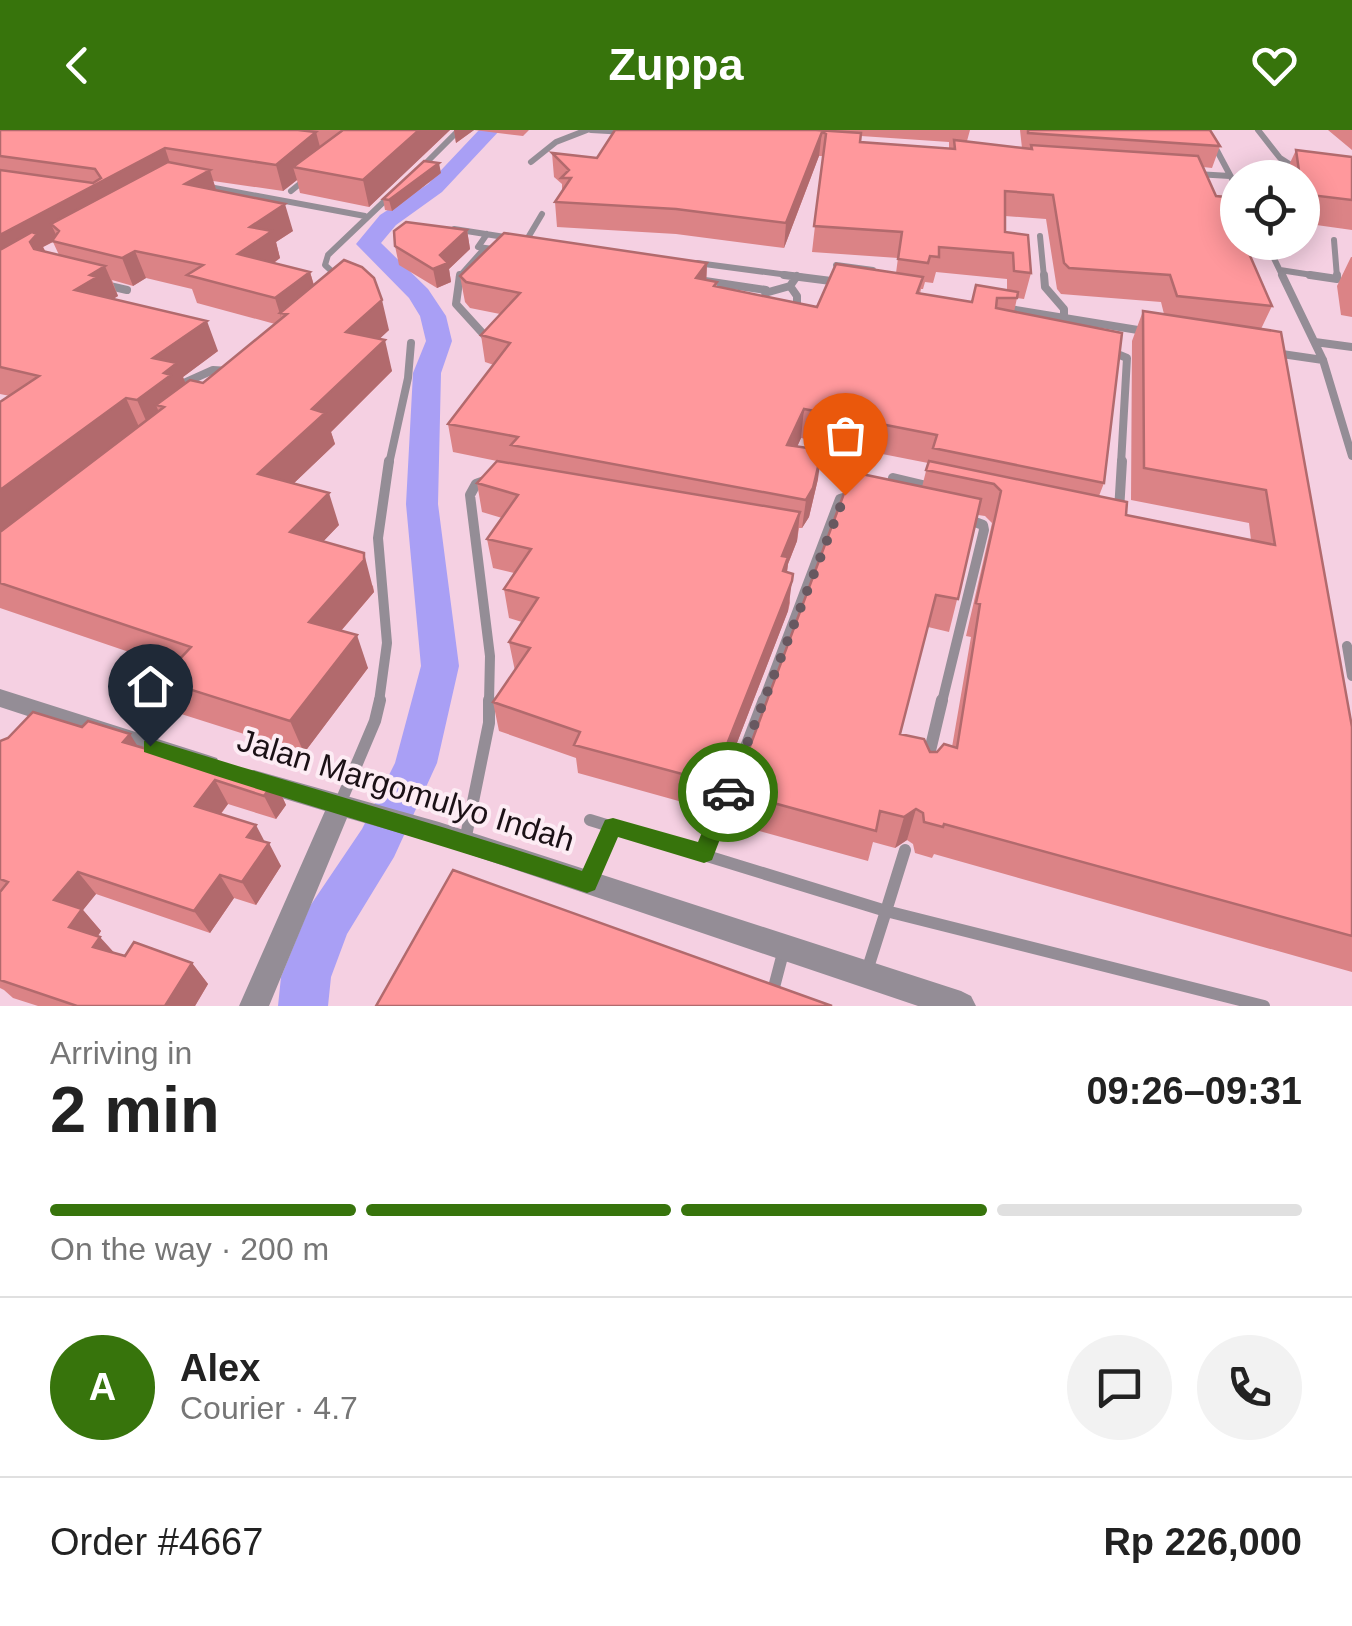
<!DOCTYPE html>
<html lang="en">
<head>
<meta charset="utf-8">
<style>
	:root { --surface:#fff; --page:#f2f2f2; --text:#222; --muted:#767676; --line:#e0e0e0; --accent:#37740c }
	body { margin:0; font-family:Arial,sans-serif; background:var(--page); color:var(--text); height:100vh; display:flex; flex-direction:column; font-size:38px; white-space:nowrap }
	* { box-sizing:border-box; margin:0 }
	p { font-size:32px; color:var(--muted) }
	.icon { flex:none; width:55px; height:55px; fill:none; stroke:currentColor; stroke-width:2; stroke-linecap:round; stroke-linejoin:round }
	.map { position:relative; height:876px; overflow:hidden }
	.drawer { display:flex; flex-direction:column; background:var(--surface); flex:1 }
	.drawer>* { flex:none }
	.tools { position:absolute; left:1220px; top:30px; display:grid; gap:20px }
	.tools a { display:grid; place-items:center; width:100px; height:100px; border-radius:50%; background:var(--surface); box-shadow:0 5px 25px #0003; font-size:50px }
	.pin { position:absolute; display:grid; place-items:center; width:85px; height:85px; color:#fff; margin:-102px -42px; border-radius:50% 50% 50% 0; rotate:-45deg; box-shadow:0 0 10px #0007 }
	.pin .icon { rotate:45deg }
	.courier { position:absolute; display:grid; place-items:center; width:100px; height:100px; margin:-50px; border:8px solid #37740c; border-radius:50%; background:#fff; color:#222; box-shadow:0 2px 12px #0007 }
	.overview em { font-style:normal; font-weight:600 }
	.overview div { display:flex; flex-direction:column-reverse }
	.overview { display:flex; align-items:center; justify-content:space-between; height:170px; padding:0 50px }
	h1 { font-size:65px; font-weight:600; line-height:75px }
	.bar { display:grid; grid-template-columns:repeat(4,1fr); gap:15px 10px; align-content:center; height:120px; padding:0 50px }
	.bar i { height:12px; border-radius:8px; background:var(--line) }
	.bar .active { background:var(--accent) }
	.bar p { grid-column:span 4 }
	.line { display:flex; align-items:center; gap:25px; padding:0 50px; border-top:2px solid var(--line) }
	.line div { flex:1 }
	.round { display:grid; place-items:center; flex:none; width:105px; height:105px; border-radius:52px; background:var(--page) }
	header { display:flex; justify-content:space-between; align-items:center; height:130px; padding:0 50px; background:var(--accent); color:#fff; font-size:45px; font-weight:600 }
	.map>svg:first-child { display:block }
</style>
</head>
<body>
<header><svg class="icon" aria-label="back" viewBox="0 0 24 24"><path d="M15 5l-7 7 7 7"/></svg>Zuppa<svg class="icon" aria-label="heart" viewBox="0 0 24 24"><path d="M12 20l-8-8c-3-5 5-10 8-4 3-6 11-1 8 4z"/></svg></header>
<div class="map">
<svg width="1352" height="876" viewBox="0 0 1352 876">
	<rect width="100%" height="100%" fill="#f8dbe8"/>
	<!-- built -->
	<path fill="#f5d0e2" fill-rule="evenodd" d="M 0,0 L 1352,0 L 1352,876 L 0,876 ZM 1238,48 L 1302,48 L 1302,112 L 1238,112 Z"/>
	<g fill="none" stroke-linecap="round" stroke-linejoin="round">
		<!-- river -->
		<path fill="#a99ff5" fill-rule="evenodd" d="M 479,0 L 500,0 L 442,62 L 396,95 L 381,113 L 428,159 L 446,186 L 452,211 L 441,243 L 438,374 L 459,536 L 437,633 L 394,727 L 347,804 L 331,847 L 328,876 L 278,876 L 281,847 L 310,776 L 362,699 L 395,633 L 421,536 L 406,374 L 413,243 L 426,211 L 420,186 L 409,168 L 356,114 L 380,85 L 428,54 Z"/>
		<!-- lane-far3 -->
		<path stroke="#948d96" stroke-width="6" d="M 591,0 L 626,2
			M 1206,0 L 1238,60
			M 1258,0 L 1280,28 L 1297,39
			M 531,32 L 556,12 L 587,0
			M 418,41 L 459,0
			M 1196,44 L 1230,46
			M 204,56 L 365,86
			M 291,61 L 307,48
			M 454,99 L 511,108
			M 487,104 L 478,117 L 500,120
			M 1040,106 L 1044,147
			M 1334,110 L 1337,147
			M 526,111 L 542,84
			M 1266,112 L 1283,147
			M 697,133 L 803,147
			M 836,135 L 873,140 L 872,147
			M 1280,140 L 1325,147
			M 338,147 L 325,135 L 328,125 L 394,62
			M 459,147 L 484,119"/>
		<!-- lane-far2 -->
		<path stroke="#948d96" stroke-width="8" d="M 335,145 L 340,149
			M 460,145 L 456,174 L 486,207
			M 784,145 L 839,152
			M 1044,145 L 1045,157 L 1064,179 L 1064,188
			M 1282,145 L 1323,230 L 1352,326
			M 1310,145 L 1337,149 L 1337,145
			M 705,151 L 766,160
			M 872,151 L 873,145
			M 101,154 L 127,160
			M 765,163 L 790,156
			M 1004,178 L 1150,202
			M 792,182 L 797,180 L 797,166 L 790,156 L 797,146
			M 1315,212 L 1352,217
			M 1110,221 L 1127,228 L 1121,334
			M 1275,223 L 1323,230
			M 184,253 L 213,240 L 229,241
			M 389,334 L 408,248 L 411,213"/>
		<!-- lane-far1 -->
		<path stroke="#948d96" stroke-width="10" d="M 893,348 L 935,358
			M 1119,381 L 1122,331
			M 1347,516 L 1352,546
			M 379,572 L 387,513 L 378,408 L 389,331
			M 489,572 L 490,526 L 470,365 L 476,354 L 490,349
			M 763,572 L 840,369 L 853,365
			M 942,572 L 984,400 L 983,395 L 967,389"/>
		<!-- lane -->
		<path stroke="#948d96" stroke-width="12" d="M 928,629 L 942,570
			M 339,676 L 375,591 L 380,570
			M 590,690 L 886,781 L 866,844
			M 465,711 L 489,593 L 489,570
			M 905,720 L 886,781 L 1264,876
			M 705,724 L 764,570
			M 587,752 L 613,697
			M 769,863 L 773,861 L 784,819"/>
		<!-- street -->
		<path fill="#948d96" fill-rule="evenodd" d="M 0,559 L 208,625 L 217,628 L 220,635 L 217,642 L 208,645 L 0,577 Z
			M 254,640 L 439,692 L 961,861 L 971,866 L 976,876 L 918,876 L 439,714 L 347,688 L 269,876 L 239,876 L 325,681 L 245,657 L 242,650 L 245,643 Z"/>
	</g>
	<!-- wall -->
	<path fill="#db8386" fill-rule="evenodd" d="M 0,0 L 450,0 L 369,77 L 300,63 L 297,50 L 283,61 L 213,51 L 216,60 L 293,101 L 276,112 L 280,128 L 274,133 L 310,142 L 314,155 L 389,200 L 379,209 L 392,241 L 331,302 L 335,314 L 294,353 L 339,395 L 323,411 L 373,456 L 374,462 L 341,501 L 368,538 L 304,623 L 178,583 L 160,550 L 173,537 L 0,478 L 0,272 L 10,266 L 0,264 ZM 53,112 L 59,125 L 46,122 L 43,117 ZM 146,148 L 192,159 L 197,173 L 275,194 L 203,253 L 185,253 L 183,247 L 218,221 L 113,169 L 118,166 L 112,150 L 133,156 Z
		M 454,0 L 529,0 L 523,6 L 474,0 L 456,13 Z
		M 615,0 L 970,0 L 967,11 L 1022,18 L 1020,0 L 1210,0 L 1220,16 L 1212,38 L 1203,37 L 1216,66 L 1234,82 L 1232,86 L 1272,176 L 1261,199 L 1352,597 L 1352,842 L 934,724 L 932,728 L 915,723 L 913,714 L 907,710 L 895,718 L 873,712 L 868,731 L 730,693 L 733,662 L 922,357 L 928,333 L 801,308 L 797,317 L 818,349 L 809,387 L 802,398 L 799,398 L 797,411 L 788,434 L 787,442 L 790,473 L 788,481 L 711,680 L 578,643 L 576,628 L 499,601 L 493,572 L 515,541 L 509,512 L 522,492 L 509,488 L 504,459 L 514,443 L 493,438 L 487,409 L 502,388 L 482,382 L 477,353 L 497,331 L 453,322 L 448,294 L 494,235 L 485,232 L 481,205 L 500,184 L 470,178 L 465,172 L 460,146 L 707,133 L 706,150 L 717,152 L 717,157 L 817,177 L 896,143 L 898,128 L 812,122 L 823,26 L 819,26 L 784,118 L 676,104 L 557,97 L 555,72 L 562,62 L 562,54 L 554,47 L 552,23 L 597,28 ZM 861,6 L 949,12 L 949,19 L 860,12 ZM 1005,86 L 1046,89 L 1057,159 L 1061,164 L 1161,172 L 1164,184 L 1143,181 L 1132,211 L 1131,370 L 1249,393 L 1251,410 L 1126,385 L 1099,366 L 1104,353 L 1014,182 L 1017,168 L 1024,169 L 1031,143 L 1005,102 ZM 936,142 L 1007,149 L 1007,160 L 972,172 L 920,164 L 921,159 L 923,159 L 925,152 L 933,153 ZM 978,385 L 985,386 L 992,393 L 966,506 L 971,507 L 952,617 L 937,622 L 930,622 L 900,604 L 928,497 L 949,502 Z
		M 1328,0 L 1352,0 L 1352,20 Z
		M 1296,20 L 1352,27 L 1352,100 L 1302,93 L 1302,48 L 1284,48 L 1284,46 Z
		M 441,43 L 392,81 L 385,80 L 383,69 Z
		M 467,100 L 470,119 L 449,139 L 451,152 L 437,158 L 399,135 L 395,116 Z
		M 1351,127 L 1352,127 L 1352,187 L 1341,185 L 1337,156 Z
		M 0,611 L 137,616 L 181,629 L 275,651 L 286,675 L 276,689 L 228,674 L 221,684 L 265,712 L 281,736 L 256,775 L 234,768 L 210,803 L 96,764 L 83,780 L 101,801 L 98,806 L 114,823 L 125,826 L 192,833 L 208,854 L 195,876 L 38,876 L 13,868 L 4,860 L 0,858 Z"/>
	<!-- shaded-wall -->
	<path fill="#b26a6d" d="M 419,0 L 450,0 L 369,77 L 363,50 Z
		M 454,0 L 474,0 L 456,13 Z
		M 316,2 L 323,28 L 293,37 L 297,50 L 283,61 L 276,35 Z
		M 822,2 L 819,26 L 784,118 L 786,93 Z
		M 165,18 L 174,45 L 59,101 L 51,94 L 58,109 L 43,117 L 50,132 L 0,141 L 0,105 Z
		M 439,33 L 441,43 L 392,81 L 389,70 Z
		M 210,40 L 218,66 L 185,54 Z
		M 285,74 L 293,101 L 276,112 L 280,128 L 247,152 L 238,124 L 250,97 Z
		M 467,100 L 470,119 L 449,139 L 451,152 L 437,158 L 433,139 L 440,125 Z
		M 135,121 L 146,148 L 133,156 L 122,128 Z
		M 707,133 L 706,159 L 696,148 Z
		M 105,136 L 118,166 L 108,172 L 75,160 L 90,145 Z
		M 310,142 L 318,170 L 280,183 L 284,197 L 275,168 Z
		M 382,170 L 389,200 L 354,233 L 346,202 Z
		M 207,191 L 218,221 L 183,247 L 190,264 L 156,275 L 163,292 L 151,302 L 137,270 L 153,228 Z
		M 385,210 L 392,241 L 331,302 L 335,314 L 270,376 L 258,344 L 312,279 Z
		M 126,268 L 140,299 L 0,407 L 0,360 Z
		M 804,279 L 801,308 L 785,344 L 787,315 Z
		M 822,320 L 818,349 L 809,387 L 802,398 L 806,370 Z
		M 329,363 L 339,395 L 302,434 L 290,402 Z
		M 800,382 L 797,411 L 788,434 L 785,456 L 782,426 Z
		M 364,423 L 374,462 L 321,524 L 309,492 Z
		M 793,444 L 788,481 L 711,680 L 712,652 Z
		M 357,505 L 368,538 L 304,623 L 290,591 Z
		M 130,604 L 145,628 L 123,612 Z
		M 215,650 L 228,674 L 209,699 L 195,676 Z
		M 275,651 L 286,675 L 276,689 L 264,666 Z
		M 916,679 L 907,710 L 895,718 L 904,687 Z
		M 256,695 L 267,716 L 269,713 L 281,736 L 256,775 L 242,752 L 247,707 Z
		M 78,742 L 96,764 L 83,780 L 101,801 L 89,819 L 69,797 L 54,770 Z
		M 220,745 L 234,768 L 210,803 L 194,781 Z
		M 100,807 L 119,828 L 93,817 Z
		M 192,833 L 208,854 L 195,876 L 165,876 Z"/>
	<!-- building -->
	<path fill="#ff989c" stroke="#b26a6d" stroke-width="2.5" d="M 0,0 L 298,0 L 316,2 L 276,35 L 165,18 L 0,105 L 0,40 L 93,53 L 101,48 L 95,39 L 0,26 Z
		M 343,0 L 419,0 L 363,50 L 293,37 Z
		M 615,0 L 816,0 L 861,3 L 860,12 L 955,19 L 954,10 L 1032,19 L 1031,15 L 1198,26 L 1216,66 L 1226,67 L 1234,82 L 1230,82 L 1238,99 L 1238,112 L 1244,112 L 1272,176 L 1177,166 L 1170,145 L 1069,138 L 1064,133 L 1053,65 L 1005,61 L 1005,102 L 1028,105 L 1031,143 L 1014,141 L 1013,123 L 939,117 L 939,127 L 930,126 L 928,133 L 898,129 L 902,102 L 814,96 L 826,4 L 822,2 L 786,93 L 676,79 L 555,72 L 571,48 L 561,48 L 569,40 L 552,23 L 597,28 Z
		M 1028,0 L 1210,0 L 1220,16 L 1028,3 Z
		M 1296,20 L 1352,27 L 1352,70 L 1302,64 L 1302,48 L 1300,48 Z
		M 424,31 L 439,33 L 389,70 L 383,69 Z
		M 168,32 L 210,40 L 185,54 L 285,74 L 250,97 L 272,101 L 238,124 L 310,142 L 275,168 L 187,145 L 203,135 L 135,121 L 122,128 L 52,111 L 59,101 L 51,94 Z
		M 406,92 L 467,100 L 440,125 L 448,133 L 433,139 L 395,116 L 394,101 Z
		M 32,102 L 37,104 L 30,112 L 34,119 L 105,136 L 90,145 L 97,147 L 75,160 L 207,191 L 153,228 L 177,233 L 164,243 L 171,245 L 137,270 L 126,268 L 0,360 L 0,272 L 39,246 L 0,237 L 0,120 Z
		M 504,103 L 707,133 L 696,148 L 717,152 L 714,156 L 817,177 L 836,134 L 923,147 L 917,163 L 972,172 L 976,155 L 1018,162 L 1017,168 L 997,168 L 996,178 L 1122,203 L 1104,353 L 933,318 L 937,305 L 804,279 L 787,315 L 822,320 L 813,358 L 806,370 L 511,315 L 518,307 L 448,294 L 510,213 L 481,205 L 520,163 L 466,152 L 460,146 Z
		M 344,130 L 362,137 L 374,148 L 382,170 L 346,202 L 385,210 L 312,279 L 325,283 L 258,344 L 329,363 L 290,402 L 364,423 L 364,430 L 309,492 L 357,505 L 290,591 L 160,550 L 191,517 L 0,453 L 0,402 L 164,277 L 156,275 L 190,250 L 203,253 L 287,184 L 280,183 Z
		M 1143,181 L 1281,202 L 1352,597 L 1352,806 L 944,694 L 943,697 L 924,692 L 923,683 L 916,679 L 904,687 L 880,681 L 876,701 L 733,662 L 852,342 L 981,369 L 958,469 L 936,465 L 900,604 L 924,609 L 930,622 L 937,622 L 944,614 L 957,618 L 980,474 L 976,473 L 1001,361 L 994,354 L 926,340 L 929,331 L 1127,372 L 1126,385 L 1275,415 L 1266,360 L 1144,338 Z
		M 497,331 L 800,382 L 782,426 L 788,427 L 783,441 L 793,444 L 792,451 L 712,652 L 574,615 L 580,602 L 493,572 L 530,518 L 509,512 L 538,468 L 504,459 L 531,419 L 487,409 L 518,365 L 477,353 Z
		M 33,582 L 82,597 L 88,591 L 130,604 L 123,612 L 181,629 L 186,622 L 275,651 L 264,666 L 215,650 L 195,676 L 256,695 L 247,707 L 269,713 L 242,752 L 220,745 L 194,781 L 78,742 L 54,770 L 82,779 L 69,797 L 100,807 L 93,817 L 125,826 L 134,812 L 192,833 L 165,876 L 77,876 L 0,850 L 0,762 L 8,752 L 0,749 L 0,611 L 8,608 Z
		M 453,740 L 832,876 L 376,876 Z"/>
	<!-- route -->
	<path fill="#37740c" d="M 150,609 C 294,654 439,694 582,741 L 605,690 L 613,688 L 698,712 L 721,656 L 728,654 L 738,662 L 712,730 L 704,733 L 618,707 L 595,760 L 587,763 C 440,713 291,672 144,622 L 144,611 Z"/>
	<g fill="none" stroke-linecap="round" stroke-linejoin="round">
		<!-- done -->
		<path stroke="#685860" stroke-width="10" stroke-dasharray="0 18" d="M 728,662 L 845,365"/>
	</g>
	<g text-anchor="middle" stroke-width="8" stroke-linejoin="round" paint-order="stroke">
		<!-- near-street labels -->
		<g font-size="32" fill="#1b1116" stroke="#fdecf4">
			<text transform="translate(406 660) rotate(17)" y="11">Jalan Margomulyo Indah</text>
		</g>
	</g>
</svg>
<div class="tools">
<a><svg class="icon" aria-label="locate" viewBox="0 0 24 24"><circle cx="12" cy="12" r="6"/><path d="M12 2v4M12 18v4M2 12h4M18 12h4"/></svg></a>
</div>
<div class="pin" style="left:845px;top:365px;background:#ea580c"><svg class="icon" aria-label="bag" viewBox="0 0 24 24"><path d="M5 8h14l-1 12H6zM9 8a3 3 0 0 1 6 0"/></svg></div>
<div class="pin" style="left:150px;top:616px;background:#1f2937"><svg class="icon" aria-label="home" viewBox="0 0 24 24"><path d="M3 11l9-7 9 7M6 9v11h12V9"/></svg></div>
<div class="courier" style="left:728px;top:662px"><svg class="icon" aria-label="car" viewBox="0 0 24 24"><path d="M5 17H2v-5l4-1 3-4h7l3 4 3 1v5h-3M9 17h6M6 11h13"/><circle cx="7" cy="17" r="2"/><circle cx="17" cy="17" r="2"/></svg></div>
</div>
<section class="drawer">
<div class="overview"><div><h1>2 min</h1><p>Arriving in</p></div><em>09:26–09:31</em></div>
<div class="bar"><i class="active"></i><i class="active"></i><i class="active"></i><i></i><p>On the way · 200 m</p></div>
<div class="line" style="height:180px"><b class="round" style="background:var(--accent);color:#fff">A</b><div><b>Alex</b><p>Courier · 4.7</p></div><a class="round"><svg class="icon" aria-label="chat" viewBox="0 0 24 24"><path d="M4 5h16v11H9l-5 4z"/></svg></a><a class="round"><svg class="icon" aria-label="phone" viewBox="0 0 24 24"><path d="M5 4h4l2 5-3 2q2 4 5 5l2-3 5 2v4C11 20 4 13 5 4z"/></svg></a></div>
<div class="line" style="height:130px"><div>Order #4667</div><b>Rp 226,000</b></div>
</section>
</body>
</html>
